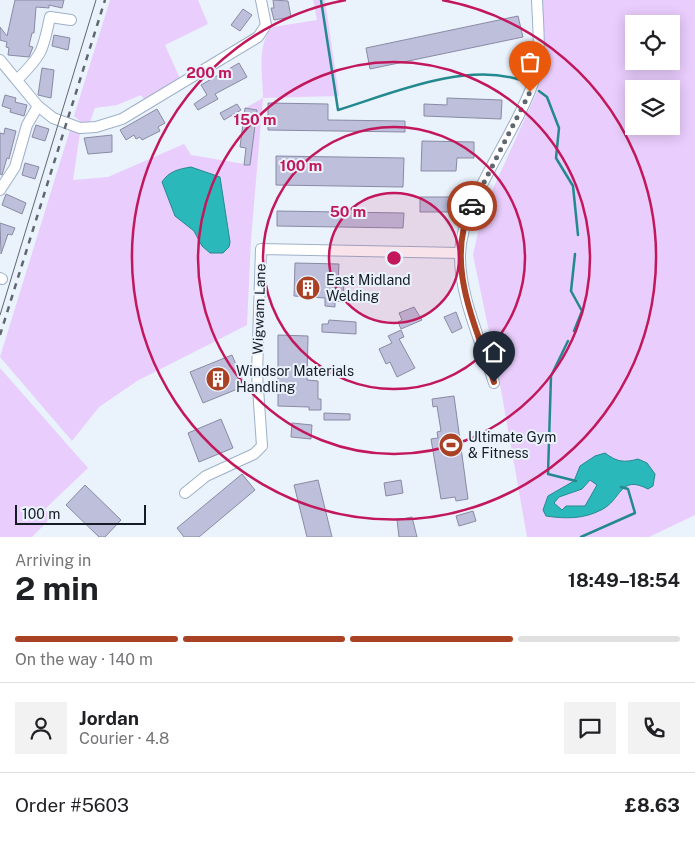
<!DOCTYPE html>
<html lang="en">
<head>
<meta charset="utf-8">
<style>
	:root { --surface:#fff; --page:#f2f2f2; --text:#202124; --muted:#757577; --line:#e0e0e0; --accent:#a94124 }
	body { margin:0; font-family:"Public Sans",sans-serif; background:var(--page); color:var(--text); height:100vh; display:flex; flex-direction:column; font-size:19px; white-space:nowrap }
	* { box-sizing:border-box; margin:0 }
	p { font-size:16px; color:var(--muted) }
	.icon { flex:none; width:28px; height:28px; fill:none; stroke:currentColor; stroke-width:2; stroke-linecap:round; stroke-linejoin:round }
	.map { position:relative; height:537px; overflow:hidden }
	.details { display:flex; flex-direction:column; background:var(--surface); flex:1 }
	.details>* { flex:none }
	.fabs { position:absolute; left:625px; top:15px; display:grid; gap:10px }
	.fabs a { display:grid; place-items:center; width:55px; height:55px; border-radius:0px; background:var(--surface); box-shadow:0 2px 12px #0003; font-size:25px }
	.scale { position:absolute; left:15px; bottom:12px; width:131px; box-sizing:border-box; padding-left:5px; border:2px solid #151c25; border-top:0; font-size:14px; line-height:18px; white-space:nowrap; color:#151c25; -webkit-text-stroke:4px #eaf2fc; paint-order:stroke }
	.pin { position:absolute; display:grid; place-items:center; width:42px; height:42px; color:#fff; margin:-51px -21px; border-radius:50% 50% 50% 0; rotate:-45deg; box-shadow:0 0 5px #0007 }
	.pin .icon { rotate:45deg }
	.courier { position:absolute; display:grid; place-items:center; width:50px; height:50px; margin:-25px; border:4px solid #a94124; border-radius:50%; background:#fff; color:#222; box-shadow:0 1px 6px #0007 }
	.headline em { font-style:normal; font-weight:700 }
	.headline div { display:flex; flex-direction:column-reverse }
	.headline { display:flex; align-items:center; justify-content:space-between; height:85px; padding:0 15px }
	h1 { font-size:32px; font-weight:700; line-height:38px }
	.bar { display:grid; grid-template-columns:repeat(4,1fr); gap:8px 5px; align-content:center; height:60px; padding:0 15px }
	.bar i { height:6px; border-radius:4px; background:var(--line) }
	.bar .selected { background:var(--accent) }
	.bar p { grid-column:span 4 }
	.line { display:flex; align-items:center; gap:12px; padding:0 15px; border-top:1px solid var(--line) }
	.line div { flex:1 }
	.round { display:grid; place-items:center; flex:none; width:52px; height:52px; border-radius:0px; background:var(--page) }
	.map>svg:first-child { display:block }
</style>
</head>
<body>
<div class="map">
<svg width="695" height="537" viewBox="0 0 695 537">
	<rect width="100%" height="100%" fill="#eaf2fc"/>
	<!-- green -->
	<path fill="#e9cdfd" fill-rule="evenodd" d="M 110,0 L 198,0 L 208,24 L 165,45 L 181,81 L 146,102 L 141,95 L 117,105 L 95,108 L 90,122 L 82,123 L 74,116 Z
		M 313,0 L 325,0 L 339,96 L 263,98 L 251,239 L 247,325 L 137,381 L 99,407 L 72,441 L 0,357 L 70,130 L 80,133 L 73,180 L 108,177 L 184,144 L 191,155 L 250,165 L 257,110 L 245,108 L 263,98 C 263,78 256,41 273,27 L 317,20 Z
		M 542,0 L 695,0 L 695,515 L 649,537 L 527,537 L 500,384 L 473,255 L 482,213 L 537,92 L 542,71 ZM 634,24 L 671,24 L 671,61 L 634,61 ZM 634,89 L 671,89 L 671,126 L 634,126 Z
		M 0,368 L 88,468 L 45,509 L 52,517 L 32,537 L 0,537 Z"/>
	<!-- water -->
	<path fill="#2bb8bb" stroke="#24898e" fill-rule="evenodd" d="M 191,167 L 220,177 L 230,242 L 229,247 L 223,253 L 210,253 L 202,246 L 194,231 L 175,216 L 162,182 C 169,171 179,169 191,167 Z
		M 605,453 C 617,462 624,463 638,459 L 647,463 L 655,474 L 653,486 L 648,489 C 619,474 622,500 601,510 C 584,519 565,519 546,516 L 543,510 L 548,496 L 574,481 L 580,466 L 595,456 ZM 590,480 L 597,485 L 585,506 L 566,506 L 562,510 L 554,503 L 559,497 L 582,489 Z"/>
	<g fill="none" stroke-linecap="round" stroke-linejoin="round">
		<!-- stream -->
		<path stroke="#24898e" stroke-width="2.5" d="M 321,0 L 338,110 C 393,93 464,62 521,80
			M 539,91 L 547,97 L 559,128 L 556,158 L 573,186 L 578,235
			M 574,331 L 582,311 L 571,291 L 575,254
			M 568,341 L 551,376 L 548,474 L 576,481
			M 581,537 L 635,513 L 628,489 L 621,487"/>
	</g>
	<!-- building -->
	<path fill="#bdbfdb" stroke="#898ba5" d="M 15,0 L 64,0 L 62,8 L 49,5 L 49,8 L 36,7 L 34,33 L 32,33 L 29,46 L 33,47 L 29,57 L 8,55 L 9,48 L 6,47 L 7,42 L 0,40 L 0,27 L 7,36 Z
		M 273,0 L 288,1 L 291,17 L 274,20 L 271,8 L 274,8 Z
		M 243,9 L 252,15 L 240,31 L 231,25 Z
		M 518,16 L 523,37 L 370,69 L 366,48 Z
		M 54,35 L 70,38 L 68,50 L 52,46 Z
		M 239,63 L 247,77 L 215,94 L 218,99 L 198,110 L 194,104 L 207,95 L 201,85 Z
		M 42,68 L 54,70 L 51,98 L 38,95 Z
		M 5,95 L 16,98 L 15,102 L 27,105 L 24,116 L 10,112 L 11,109 L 2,106 Z
		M 447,98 L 502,100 L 501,119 L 424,116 L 424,104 L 447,105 Z
		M 268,103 L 328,104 L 328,120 L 405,121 L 405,132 L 268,130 Z
		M 237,104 L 241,110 L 224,120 L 220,113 Z
		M 245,108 L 257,110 L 250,165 L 244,165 L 246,148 L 240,147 Z
		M 157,109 L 165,123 L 158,127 L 160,131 L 142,140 L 140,137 L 136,139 L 134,135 L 126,140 L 120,130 Z
		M 36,125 L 49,129 L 45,141 L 32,137 Z
		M 5,128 L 16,131 L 9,159 L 7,158 L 2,175 L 0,174 L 0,133 L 4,134 Z
		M 112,135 L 112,152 L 88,154 L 84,138 Z
		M 422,141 L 474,142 L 474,158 L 457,158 L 456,171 L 421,171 Z
		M 276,156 L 404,158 L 403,187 L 276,185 Z
		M 25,163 L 39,167 L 35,179 L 22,175 Z
		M 6,194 L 26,203 L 22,214 L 2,205 Z
		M 420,197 L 456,197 L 456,212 L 420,212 Z
		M 277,211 L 404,213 L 403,228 L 277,226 Z
		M 0,223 L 15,228 L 12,235 L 8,234 L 1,254 Z
		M 295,263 L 339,264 L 338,282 L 344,282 L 343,302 L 335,301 L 335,307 L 325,306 L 325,298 L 294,296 Z
		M 414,307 L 422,320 L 401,329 L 398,322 L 402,320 L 399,313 Z
		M 456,312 L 462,328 L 452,333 L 444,317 Z
		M 329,320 L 356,322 L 356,334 L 322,332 L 322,324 L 328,324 Z
		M 401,330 L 404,337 L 399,339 L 415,368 L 397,377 L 390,362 L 386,364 L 379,349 L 392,343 L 388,336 Z
		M 278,335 L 308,336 L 307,380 L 318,381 L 318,399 L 321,399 L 321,410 L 309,410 L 309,407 L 278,406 Z
		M 232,355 L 245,386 L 203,403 L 190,372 Z
		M 454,396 L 468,499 L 456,501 L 455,497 L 441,499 L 431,439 L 438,438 L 437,432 L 441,431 L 437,406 L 433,407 L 432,399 Z
		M 324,413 L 350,414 L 350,420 L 324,420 Z
		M 221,419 L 233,448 L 199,462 L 188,433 Z
		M 292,423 L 312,425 L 311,439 L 291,437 Z
		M 242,474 L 255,490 L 199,537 L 184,537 L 177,528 Z
		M 318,480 L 332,537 L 307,537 L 294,485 Z
		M 401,480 L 403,493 L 386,496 L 384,483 Z
		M 85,485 L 121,520 L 105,537 L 99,537 L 66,505 Z
		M 473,511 L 476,521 L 459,526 L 456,516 Z
		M 412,517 L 417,537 L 399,537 L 397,520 Z"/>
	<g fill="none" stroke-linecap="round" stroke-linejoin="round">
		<defs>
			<path id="street" d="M 0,60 L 38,106 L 53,118 L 80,128 L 96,127 L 122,119 L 258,37 L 266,25 L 261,0
				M 17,80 C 42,55 43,51 50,17 L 71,20
				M 0,190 L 15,167 L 27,125 L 38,106
				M 0,278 L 2,279
				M 494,383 C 482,344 459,295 460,254 C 462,200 515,136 533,83 C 542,58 538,27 537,0
				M 185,493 L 206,476 L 254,454 L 262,446 L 257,374 L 261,249 L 460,253"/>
		</defs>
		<!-- street casing -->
		<use href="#street" stroke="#9eb1c9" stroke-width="12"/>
		<!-- street -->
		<use href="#street" stroke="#fff" stroke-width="10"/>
		<!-- tram -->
		<path stroke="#5f666f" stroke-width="1" d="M 0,315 L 96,0"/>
		<!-- rail -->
		<path stroke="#5f666f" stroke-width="2.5" stroke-dasharray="6 6" stroke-linecap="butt" d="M 0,335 L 105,0"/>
	</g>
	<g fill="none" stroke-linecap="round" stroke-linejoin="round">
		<!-- done -->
		<path stroke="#606770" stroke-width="5" stroke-dasharray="0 9" d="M 472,206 L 530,92"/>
		<!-- route -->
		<path stroke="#a94124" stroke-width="6" d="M 472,206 C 443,263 477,327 494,382"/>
	</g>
	<!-- distance rings -->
	<circle cx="394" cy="258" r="65" fill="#c2185b" fill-opacity=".12"/>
	<g fill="none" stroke="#c2185b" stroke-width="2.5">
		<circle cx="394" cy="258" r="65"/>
		<circle cx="394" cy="258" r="131"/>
		<circle cx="394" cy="258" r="196"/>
		<path d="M442 0A262 262 0 1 1 346 0"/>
	</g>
	<!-- icons -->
	<defs>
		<symbol id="building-disc" viewBox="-11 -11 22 22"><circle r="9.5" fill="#a94124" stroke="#eaf2fc"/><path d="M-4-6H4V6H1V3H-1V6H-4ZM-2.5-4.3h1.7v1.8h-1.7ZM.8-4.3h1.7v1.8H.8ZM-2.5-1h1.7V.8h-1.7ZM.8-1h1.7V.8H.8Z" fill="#fff"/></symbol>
		<symbol id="stadium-disc" viewBox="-11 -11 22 22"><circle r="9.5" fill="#a94124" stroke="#eaf2fc"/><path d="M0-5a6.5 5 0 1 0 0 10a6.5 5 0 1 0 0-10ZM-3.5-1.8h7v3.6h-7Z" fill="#fff"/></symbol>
	</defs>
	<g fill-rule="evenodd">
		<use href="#building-disc" x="294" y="274" width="28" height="28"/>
		<use href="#building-disc" x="204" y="365" width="28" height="28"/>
		<use href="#stadium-disc" x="437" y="431" width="28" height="28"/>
	</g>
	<g text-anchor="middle" stroke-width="4" stroke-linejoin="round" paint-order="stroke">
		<!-- poi labels -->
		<g font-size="14" fill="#151c25" stroke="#eaf2fc" text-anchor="start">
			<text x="326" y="285">East Midland<tspan x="326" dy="16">Welding</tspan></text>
			<text x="236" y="376">Windsor Materials<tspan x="236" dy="16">Handling</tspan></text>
			<text x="468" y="442">Ultimate Gym<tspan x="468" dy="16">&amp; Fitness</tspan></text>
		</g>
		<!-- street labels -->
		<g font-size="14" fill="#151c25" stroke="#eaf2fc">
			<text transform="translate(259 309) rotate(-88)" y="5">Wigwam Lane</text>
		</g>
	</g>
	<circle cx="394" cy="258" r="8" fill="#c2185b" stroke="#eaf2fc" stroke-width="2.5"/>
	<g font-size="15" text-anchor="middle" font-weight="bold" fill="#c2185b" stroke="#eaf2fc" stroke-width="4" stroke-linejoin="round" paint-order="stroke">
		<text x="209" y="78">200 m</text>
		<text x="255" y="125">150 m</text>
		<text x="301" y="171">100 m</text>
		<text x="348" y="217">50 m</text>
	</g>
</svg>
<div class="fabs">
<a><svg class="icon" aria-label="locate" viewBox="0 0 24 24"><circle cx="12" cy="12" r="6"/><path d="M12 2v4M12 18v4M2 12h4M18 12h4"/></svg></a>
<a><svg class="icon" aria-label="layers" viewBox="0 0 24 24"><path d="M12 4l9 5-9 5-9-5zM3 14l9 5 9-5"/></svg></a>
</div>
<div class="scale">100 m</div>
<div class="pin" style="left:530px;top:92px;background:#ea580c"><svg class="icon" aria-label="bag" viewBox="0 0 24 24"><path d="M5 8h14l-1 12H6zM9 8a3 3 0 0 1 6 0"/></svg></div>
<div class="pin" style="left:494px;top:382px;background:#1f2937"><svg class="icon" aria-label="home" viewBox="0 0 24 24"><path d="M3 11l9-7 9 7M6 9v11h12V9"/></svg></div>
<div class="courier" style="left:472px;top:206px"><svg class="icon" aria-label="car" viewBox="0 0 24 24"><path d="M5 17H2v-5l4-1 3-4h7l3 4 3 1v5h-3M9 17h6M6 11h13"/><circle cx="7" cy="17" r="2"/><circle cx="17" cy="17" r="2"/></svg></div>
</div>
<section class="details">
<div class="headline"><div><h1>2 min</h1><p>Arriving in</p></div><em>18:49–18:54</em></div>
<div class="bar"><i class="selected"></i><i class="selected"></i><i class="selected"></i><i></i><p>On the way · 140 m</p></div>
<div class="line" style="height:90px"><a class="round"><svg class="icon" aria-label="person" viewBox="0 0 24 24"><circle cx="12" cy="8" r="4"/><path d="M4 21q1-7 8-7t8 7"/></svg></a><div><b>Jordan</b><p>Courier · 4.8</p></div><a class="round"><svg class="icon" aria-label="chat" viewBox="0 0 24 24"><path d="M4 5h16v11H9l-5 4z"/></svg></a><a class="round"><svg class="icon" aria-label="phone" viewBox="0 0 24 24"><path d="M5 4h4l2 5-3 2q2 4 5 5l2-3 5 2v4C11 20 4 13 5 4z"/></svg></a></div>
<div class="line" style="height:65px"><div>Order #5603</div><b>£8.63</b></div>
</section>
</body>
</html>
